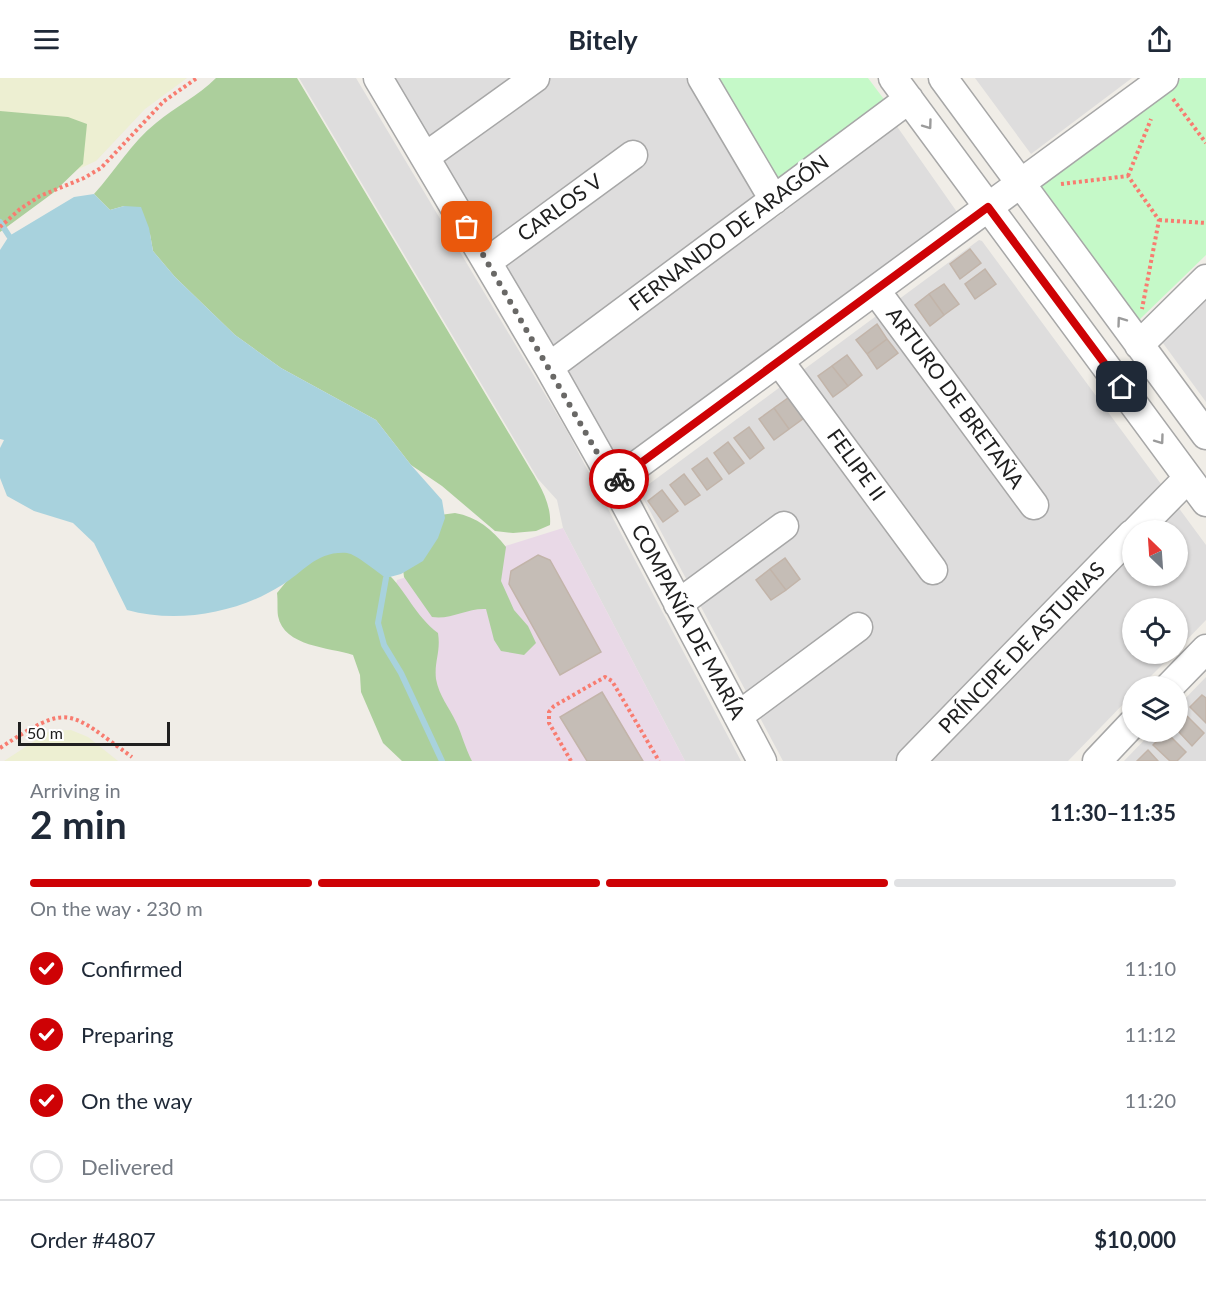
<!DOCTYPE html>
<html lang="en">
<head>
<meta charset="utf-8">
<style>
	:root { --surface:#fff; --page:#f6f6f7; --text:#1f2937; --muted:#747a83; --line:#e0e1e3; --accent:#ce0205 }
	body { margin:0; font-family:Lato,sans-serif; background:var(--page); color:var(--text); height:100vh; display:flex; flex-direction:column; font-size:22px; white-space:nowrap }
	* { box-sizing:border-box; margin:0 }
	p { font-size:20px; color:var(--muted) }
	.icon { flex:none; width:33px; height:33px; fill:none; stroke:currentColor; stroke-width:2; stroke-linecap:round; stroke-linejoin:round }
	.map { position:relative; height:683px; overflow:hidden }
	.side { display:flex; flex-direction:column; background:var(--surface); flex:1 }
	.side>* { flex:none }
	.needle { width:39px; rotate:335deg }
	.tools { position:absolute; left:1122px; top:442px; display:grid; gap:12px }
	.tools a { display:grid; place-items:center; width:66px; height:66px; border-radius:50%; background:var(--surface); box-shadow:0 2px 4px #0004; font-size:30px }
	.scale { position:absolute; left:18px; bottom:15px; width:152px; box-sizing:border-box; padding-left:6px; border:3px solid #202020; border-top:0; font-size:16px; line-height:21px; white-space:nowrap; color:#202020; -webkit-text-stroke:4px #fff; paint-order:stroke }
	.pin { position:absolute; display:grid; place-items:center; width:51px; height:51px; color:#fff; margin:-26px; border-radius:12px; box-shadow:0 3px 9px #0006 }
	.courier { position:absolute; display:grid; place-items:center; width:60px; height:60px; margin:-30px; border:4px solid #ce0205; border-radius:50%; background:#fff; color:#222; box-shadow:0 2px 8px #0007 }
	.headline em { font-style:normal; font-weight:700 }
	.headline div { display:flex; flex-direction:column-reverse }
	.headline { display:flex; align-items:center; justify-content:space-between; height:102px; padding:0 30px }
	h1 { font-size:39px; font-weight:700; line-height:45px }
	.bar { display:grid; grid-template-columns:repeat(4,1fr); gap:9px 6px; align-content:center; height:72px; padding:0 30px }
	.bar i { height:8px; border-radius:4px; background:var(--line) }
	.bar .on { background:var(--accent) }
	.bar p { grid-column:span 4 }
	.line { display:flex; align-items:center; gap:15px; padding:0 30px; border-top:2px solid var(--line) }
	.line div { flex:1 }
	ol { padding:0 30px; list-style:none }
	li { display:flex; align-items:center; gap:18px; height:66px }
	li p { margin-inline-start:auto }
	li .icon { padding:6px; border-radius:50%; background:var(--accent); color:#fff; stroke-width:4 }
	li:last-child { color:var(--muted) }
	li i { width:33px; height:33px; border:3px solid var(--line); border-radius:50% }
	header { display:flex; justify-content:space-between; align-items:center; height:78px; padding:0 30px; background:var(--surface); font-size:27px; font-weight:700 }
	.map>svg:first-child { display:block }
</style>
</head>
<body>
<header><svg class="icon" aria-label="menu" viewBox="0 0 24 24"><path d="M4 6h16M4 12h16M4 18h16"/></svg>Bitely<svg class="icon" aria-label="share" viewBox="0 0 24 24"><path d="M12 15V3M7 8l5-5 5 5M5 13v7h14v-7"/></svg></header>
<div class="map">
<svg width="1206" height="683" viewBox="0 0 1206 683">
	<rect width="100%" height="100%" fill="#f0ede7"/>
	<!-- residential -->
	<path fill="#dedddd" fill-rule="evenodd" d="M 299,0 L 356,0 L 567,353 L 741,683 L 685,683 L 563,450 L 557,422 L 538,401 Z
		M 393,0 L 694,0 L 776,140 L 896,47 L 957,134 L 623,379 L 608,366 Z
		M 975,0 L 1132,0 L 1031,76 Z
		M 979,162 L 982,163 L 1206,467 L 1206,542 L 1178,571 L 1178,531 L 1132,531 L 1132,576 L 1173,576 L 1140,609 L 1132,609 L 1132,617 L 1068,683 L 783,683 L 642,418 L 645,409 ZM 1132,453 L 1178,453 L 1178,498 L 1132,498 Z
		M 1206,215 L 1206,324 L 1160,261 Z
		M 1206,599 L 1206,683 L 1124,683 L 1152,654 L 1178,654 L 1178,628 Z"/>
	<!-- industrial -->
	<path fill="#e9d9e7" d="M 563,450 L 685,683 L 454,683 L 391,526 L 397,502 Z"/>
	<!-- farmland -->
	<path fill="#edefd2" d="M 0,0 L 187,0 L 145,31 L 96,83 L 57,101 L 0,103 Z
		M 71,652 L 88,659 L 118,683 L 4,683 L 50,653 Z"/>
	<!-- forest -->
	<path fill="#accf9c" d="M 216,0 L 297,0 L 523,379 C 535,400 552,422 550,447 L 536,453 L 513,455 L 495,453 L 442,408 L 411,387 L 376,342 L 281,290 L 235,257 L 175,199 L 153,173 L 150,156 L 124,128 L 110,132 L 94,116 C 115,93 131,65 156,45 C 175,29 198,18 216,0 Z
		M 0,33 L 68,39 L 87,46 L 83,86 L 53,115 L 0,154 Z
		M 455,435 C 477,439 492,451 506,469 L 501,503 L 514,532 L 528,548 L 536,565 L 524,577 L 501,573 L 494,562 L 486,531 C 467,530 451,542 432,539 L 404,499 L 401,476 L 440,437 Z
		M 335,458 C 352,470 371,480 386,494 C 406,512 415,538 438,555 C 441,574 434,583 436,601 C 439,618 449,629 456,644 C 462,656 465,670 472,683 L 402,683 L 383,665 L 361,614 L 360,597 L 353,577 C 329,569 284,569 278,538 C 277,531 278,522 277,515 L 303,483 Z"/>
	<!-- park -->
	<path fill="#c5f9c8" d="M 713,0 L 868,0 L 886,24 L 776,106 Z
		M 1182,0 L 1206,0 L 1206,177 L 1138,243 L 1035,106 Z"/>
	<!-- water -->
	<path fill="#a8d2dd" d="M 94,116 L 110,132 L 124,128 L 141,129 L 149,150 L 153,173 L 175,199 L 235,257 L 281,290 L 376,342 L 411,387 L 442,422 L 445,440 L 438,460 L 423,483 L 401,496 L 386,500 C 377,494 356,476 347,475 C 316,473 304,494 282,507 C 238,535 178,546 127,532 L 94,465 L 73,445 L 34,433 L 7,418 L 0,400 L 0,370 L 4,362 L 0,361 L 0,172 L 9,158 L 74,119 Z"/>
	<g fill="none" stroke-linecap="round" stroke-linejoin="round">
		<!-- stream -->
		<path stroke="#a8d2dd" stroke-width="6" d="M 0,144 L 9,158
			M 386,500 L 378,545 L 384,567 L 401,595 L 442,683"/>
	</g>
	<!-- building -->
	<path fill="#c5bdb6" stroke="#c2b4a9" stroke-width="1.5" d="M 970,171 L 981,185 L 960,201 L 950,186 Z
		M 985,191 L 996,206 L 975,221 L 965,206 Z
		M 944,206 L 959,226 L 944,237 L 929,216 Z
		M 929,216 L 944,237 L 930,248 L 915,227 Z
		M 877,246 L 887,261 L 867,276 L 856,262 Z
		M 887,261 L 898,275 L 877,291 L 867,276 Z
		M 847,277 L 862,297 L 848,308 L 832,288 Z
		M 832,288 L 848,308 L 833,319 L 818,298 Z
		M 788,320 L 804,340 L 789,351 L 774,330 Z
		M 774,330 L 789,351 L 774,362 L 759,341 Z
		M 749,349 L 764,370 L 750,381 L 734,360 Z
		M 728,364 L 744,385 L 729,396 L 714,375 Z
		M 707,380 L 722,401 L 707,412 L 692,391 Z
		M 684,396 L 700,417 L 685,427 L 670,407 Z
		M 662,412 L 678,433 L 663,444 L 648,423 Z
		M 538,477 L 550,482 L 601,574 L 560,597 L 509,506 L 511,493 Z
		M 785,480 L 800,501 L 786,512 L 770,491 Z
		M 770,491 L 786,512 L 771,522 L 756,502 Z
		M 602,614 L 643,683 L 587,683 L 560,639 Z
		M 1202,617 L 1206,620 L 1206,645 L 1190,629 Z
		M 1184,635 L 1204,655 L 1192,668 L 1178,653 L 1178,641 Z
		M 1166,654 L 1186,674 L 1177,683 L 1170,683 L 1153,667 Z
		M 1148,672 L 1158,683 L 1137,683 Z"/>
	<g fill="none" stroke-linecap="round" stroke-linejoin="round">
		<defs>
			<path id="minor" d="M 378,0 L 549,289 L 614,404 L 762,683
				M 702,0 L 774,122
				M 893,0 L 1206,424
				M 943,0 L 1206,357
				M 425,79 L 535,0
				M 487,184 L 633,77
				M 876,213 L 1034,427
				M 1139,267 L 1206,201
				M 779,283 L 933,492
				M 549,289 L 909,21
				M 614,404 L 1164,0
				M 1136,453 L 1188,400
				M 678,526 L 784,448
				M 1169,609 L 1206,571
				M 738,638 L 858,549
				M 911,683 L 1132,456
				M 1097,683 L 1132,646"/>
		</defs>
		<!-- minor casing -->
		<use href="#minor" stroke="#a7a7a7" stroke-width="31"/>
		<!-- path -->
		<path stroke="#f87c70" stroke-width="4" stroke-dasharray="3 3" stroke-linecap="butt" d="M 1173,21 L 1206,65
			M 1128,98 L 1151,41
			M 1061,106 L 1128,98 L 1159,142 L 1142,231
			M 1159,142 L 1206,145
			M 0,149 L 20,131 L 40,118 L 84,100 L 101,90 L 164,23 L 197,0
			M 0,670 C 70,624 67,632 132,679
			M 571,683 L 549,645 L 549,634 L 554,628 L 605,599 L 612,603 L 659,683"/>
		<!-- minor -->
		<use href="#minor" stroke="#fff" stroke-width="28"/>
	</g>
	<!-- one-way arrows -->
	<defs><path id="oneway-chevron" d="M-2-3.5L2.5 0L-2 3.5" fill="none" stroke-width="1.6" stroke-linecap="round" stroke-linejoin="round" transform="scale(1.5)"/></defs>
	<g stroke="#9b9b9b">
		<use href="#oneway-chevron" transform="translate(928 47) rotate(54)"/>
		<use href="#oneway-chevron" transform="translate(1121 243) rotate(-126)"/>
		<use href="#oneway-chevron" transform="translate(1160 362) rotate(54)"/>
	</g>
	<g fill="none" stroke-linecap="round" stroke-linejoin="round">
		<!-- done -->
		<path stroke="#696866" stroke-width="6" stroke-dasharray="0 10.8" d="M 467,149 L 614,404 L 619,401"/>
		<!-- route -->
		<path stroke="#ce0205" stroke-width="8" d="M 619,401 L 988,129 L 1122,309"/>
	</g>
	<g text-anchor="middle" stroke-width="5" stroke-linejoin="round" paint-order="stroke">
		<!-- street labels -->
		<g font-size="21" fill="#202020" stroke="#fff">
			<text transform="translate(560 130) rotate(-36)" y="7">CARLOS V</text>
			<text transform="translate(729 155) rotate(-37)" y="7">FERNANDO DE ARAGÓN</text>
			<text transform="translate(955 320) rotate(54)" y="7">ARTURO DE BRETAÑA</text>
			<text transform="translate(856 387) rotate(54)" y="7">FELIPE II</text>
			<text transform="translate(688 544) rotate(62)" y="7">COMPAÑÍA DE MARÍA</text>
			<text transform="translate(1022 570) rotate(-46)" y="7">PRÍNCIPE DE ASTURIAS</text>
		</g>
	</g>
</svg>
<div class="tools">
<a><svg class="needle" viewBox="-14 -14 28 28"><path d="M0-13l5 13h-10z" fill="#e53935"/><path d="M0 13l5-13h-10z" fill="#747a83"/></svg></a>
<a><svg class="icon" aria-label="locate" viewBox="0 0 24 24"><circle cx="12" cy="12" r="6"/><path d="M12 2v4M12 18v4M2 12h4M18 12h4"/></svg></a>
<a><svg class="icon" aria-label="layers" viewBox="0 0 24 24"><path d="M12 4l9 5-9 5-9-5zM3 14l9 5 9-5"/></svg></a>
</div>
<div class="scale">50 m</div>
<div class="pin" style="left:467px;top:149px;background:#ea580c"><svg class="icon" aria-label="bag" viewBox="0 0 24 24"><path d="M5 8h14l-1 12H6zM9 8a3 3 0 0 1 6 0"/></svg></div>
<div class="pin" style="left:1122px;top:309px;background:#1f2937"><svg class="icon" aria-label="home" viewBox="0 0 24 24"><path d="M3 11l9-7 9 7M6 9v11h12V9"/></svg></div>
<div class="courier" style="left:619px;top:401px"><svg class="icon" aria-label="bike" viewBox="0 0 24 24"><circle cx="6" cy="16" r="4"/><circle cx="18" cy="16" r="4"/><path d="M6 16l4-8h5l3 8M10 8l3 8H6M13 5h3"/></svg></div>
</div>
<section class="side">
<div class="headline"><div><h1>2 min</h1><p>Arriving in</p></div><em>11:30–11:35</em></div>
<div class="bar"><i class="on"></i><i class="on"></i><i class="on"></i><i></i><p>On the way · 230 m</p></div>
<ol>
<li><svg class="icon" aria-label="check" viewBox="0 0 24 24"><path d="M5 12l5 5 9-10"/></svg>Confirmed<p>11:10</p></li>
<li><svg class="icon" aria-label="check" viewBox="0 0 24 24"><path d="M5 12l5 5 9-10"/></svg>Preparing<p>11:12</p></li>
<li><svg class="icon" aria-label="check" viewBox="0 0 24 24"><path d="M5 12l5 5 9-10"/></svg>On the way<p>11:20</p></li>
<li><i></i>Delivered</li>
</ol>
<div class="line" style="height:78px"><div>Order #4807</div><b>$10,000</b></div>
</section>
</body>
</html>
